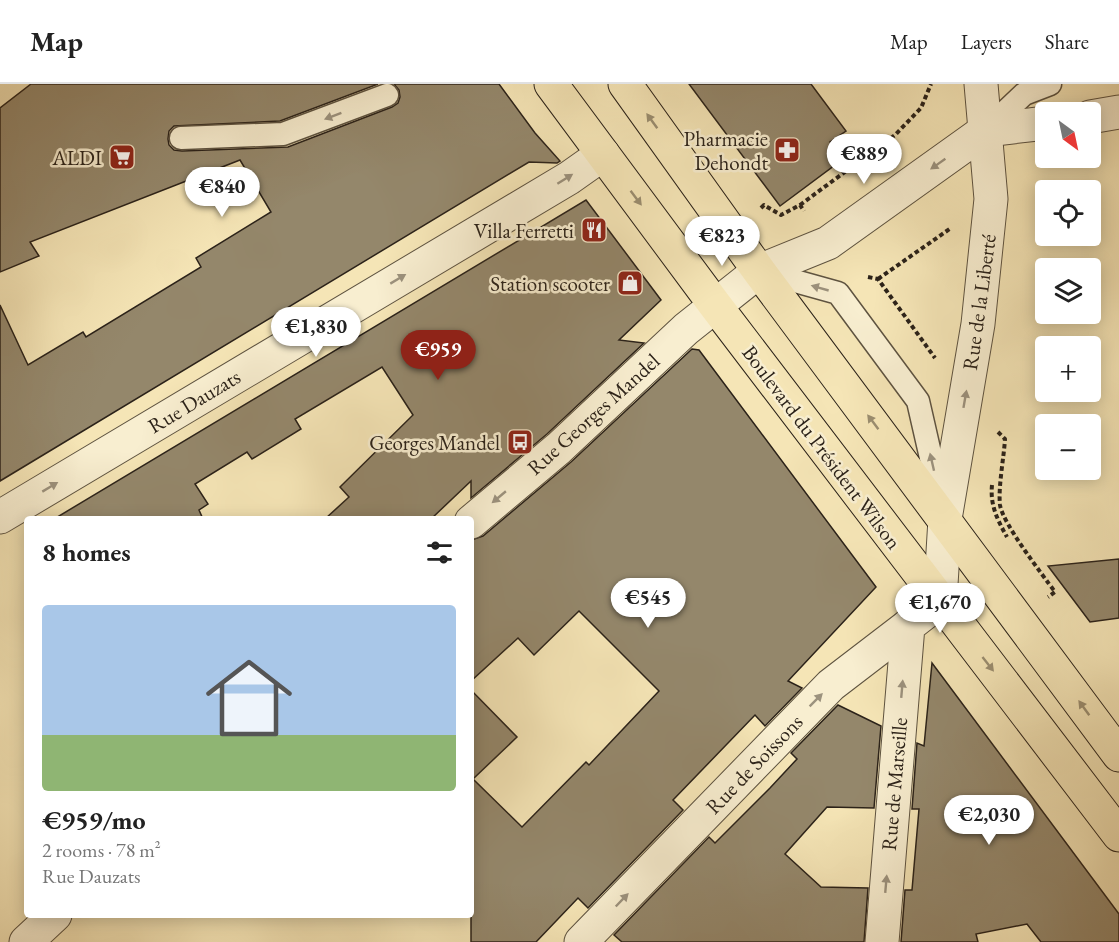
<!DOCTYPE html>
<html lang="en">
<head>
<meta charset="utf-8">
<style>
  :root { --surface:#fff; --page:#f6f6f6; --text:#222; --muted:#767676; --line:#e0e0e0; --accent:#8f2418 }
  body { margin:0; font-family:"EB Garamond",serif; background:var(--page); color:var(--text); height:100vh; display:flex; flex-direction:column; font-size:22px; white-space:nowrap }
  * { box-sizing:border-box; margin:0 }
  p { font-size:20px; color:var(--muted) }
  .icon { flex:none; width:33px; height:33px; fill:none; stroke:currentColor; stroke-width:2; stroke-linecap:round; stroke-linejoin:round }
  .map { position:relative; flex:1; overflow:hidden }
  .drawer { position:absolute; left:24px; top:432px; width:450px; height:402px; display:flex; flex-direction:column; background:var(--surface); border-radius:6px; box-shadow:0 3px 15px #0003 }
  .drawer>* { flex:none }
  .needle { width:39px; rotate:147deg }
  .fabs { position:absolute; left:1035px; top:18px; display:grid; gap:12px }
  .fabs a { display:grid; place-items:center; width:66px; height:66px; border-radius:6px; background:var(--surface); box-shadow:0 3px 15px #0003; font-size:30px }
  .price { position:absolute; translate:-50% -51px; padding:0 14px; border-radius:21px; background:#fff; color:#222; font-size:20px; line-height:39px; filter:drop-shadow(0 2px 3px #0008) }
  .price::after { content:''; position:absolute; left:50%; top:36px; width:18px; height:14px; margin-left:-9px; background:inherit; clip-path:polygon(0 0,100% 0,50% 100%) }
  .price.on { background:var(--accent); color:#fff }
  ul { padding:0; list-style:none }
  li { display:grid; align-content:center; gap:12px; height:318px; padding:0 18px }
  li span { display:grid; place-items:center; height:186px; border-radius:6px; color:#555 }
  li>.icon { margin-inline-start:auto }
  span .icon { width:108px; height:108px; fill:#fffc; stroke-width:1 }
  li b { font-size:26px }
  h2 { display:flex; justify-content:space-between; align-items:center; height:72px; padding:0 18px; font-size:26px }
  header { display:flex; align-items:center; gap:36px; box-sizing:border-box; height:84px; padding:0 30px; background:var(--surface); border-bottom:2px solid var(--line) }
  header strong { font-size:28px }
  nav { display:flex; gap:33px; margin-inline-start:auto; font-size:21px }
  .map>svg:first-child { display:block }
  .building { fill:#94876b; stroke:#2b2219; stroke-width:1.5 }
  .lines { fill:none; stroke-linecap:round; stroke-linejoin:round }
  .service-casing { stroke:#5e5340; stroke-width:25 }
  .minor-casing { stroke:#5e5340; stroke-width:35 }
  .tertiary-casing { stroke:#5e5340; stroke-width:35 }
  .primary-casing { stroke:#2b2219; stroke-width:35 }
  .path { stroke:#2b2219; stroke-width:4; stroke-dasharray:4.5 3; stroke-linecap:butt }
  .service { stroke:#f8eed0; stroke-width:22 }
  .minor { stroke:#f8eed0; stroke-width:33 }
  .tertiary { stroke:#f8eed0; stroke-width:33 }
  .primary { stroke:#f5e5b6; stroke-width:33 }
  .oneway { fill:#9c927e }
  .oneway2 { fill:#9a8d6f }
  .labels { text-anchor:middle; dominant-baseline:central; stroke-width:5; stroke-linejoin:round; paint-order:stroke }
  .poi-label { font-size:21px; fill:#2b2219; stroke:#f8eed0; text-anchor:end }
  .street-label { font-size:21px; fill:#2b2219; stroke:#f8eed0 }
</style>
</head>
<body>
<header>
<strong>Map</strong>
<nav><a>Map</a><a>Layers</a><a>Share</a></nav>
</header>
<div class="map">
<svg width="1119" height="858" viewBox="0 0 1119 858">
  <rect width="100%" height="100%" fill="#f5e5b6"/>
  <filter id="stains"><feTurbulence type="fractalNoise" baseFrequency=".00333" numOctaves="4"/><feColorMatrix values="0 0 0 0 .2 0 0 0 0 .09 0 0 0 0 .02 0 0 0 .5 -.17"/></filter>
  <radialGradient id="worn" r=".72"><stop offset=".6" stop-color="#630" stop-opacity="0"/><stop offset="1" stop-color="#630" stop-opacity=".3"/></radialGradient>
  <g class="building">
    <path d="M31 0H378L280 37 174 42 169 47 168 55 169 61 174 66 182 67 288 63 392 23 398 19 400 13 399 6 394 0H499L535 49 560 77 557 79 529 78 0 397V221L28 281 83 248 86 253 201 183 196 174 271 128 240 76 30 158 39 172 0 188V24Z"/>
    <path d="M689 0H811L846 47 830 58 843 75 780 122Z"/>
    <path d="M586 116 661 216 619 256 644 259 547 350 471 414V397L431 435H325L349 413 340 403 413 331 382 283 295 335 301 345 252 375 247 368 195 400 208 420 199 426 203 435H54Z"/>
    <path d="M692 265 699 266 876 503 788 597 802 604 765 642 755 631 673 716 683 726 588 824 578 814 536 858H471V606L517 653 473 695 522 743 586 678 589 681 659 607 579 527 534 571 518 554 471 597V456L483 452 571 378Z"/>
    <path d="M1119 475V534L1090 538 1048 482Z"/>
    <path d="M932 579 1119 830V858H1041L1027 840 976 850 978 858H901L905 806H912L919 725H912L917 659 924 662Z"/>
    <path d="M838 621 881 642 874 724 827 723 785 770 821 803 868 804 864 858H622L614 851 709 753 715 759 770 704 797 675 791 669Z"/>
  </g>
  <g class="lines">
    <g class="service-casing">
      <g id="service">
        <path d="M986 46 1024 10 1050 0"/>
        <path d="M181 54 283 50 387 11"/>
        <path d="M759 187 838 209 918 317 942 422"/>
      </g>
    </g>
    <g class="minor-casing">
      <g id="minor">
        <path d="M0 433 569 94 603 70"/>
        <path d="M945 435 978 240 991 115 981 0"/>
        <path d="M581 858 831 601 908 542"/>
      </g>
    </g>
    <g class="tertiary-casing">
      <g id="tertiary">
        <path d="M1090 33 1119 28"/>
        <path d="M471 438 559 364 686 245 759 187 828 159 986 46 1046 39"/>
        <path d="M26 858 55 831"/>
        <path d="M882 858 908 542 940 517 945 435"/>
      </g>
    </g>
    <g class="primary-casing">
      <g id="primary">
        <path d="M551 0 715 221 1119 751"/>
        <path d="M625 0 759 187 1119 671"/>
      </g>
    </g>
    <g class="path">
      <path d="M800 121 895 51 921 24 931 0"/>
      <path d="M761 124 764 121 781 131 800 121 804 127"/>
      <path d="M868 193 878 195 935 274"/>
      <path d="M878 195 951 144"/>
      <path d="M998 348 1005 355C1004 373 998 403 1000 421 1003 440 1042 490 1055 508L1048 513"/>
      <path d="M992 401C990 421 997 435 1007 453"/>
    </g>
    <use href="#service" class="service"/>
    <use href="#minor" class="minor"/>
    <use href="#tertiary" class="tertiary"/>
    <use href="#primary" class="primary"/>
  </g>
  <defs><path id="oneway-solid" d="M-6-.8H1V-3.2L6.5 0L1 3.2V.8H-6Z" transform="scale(1.5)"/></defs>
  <g class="oneway">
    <use href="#oneway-solid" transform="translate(333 32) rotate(159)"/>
    <use href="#oneway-solid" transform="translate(938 80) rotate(145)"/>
    <use href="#oneway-solid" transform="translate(565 95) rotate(-32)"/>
    <use href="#oneway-solid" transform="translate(398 195) rotate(-31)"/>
    <use href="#oneway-solid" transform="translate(820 204) rotate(-164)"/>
    <use href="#oneway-solid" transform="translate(965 315) rotate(-80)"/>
    <use href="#oneway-solid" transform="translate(932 378) rotate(-103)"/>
    <use href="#oneway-solid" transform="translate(50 403) rotate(-31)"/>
    <use href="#oneway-solid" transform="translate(499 413) rotate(140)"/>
    <use href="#oneway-solid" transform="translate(902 605) rotate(-85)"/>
    <use href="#oneway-solid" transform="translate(816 616) rotate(-45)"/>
    <use href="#oneway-solid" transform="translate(886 800) rotate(-85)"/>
    <use href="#oneway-solid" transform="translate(622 816) rotate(-46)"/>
  </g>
  <g class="oneway2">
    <use href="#oneway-solid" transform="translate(652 37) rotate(-126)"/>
    <use href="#oneway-solid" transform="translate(636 114) rotate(53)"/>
    <use href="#oneway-solid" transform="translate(873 338) rotate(-127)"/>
    <use href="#oneway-solid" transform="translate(988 580) rotate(52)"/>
    <use href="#oneway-solid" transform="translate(1084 624) rotate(-126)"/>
  </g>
  <defs>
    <g id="pharmacy-square" transform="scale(1.35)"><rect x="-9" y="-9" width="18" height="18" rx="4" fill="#8f2418" stroke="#f8eed0"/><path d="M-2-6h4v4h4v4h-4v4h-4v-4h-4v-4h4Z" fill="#fff"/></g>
    <g id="supermarket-square" transform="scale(1.35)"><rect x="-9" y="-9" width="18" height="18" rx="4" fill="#8f2418" stroke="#f8eed0"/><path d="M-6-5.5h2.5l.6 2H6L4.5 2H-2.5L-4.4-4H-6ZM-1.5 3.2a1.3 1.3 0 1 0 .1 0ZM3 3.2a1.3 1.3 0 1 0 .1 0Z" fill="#fff"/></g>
    <g id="restaurant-square" transform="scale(1.35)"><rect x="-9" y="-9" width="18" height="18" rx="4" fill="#8f2418" stroke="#f8eed0"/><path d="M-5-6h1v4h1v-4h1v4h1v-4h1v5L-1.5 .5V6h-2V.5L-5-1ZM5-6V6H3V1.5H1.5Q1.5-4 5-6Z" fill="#fff"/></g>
    <g id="shop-square" transform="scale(1.35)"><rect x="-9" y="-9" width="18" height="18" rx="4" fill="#8f2418" stroke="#f8eed0"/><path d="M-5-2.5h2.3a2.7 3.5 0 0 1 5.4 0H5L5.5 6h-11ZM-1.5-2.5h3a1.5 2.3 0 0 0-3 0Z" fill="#fff"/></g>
    <g id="bus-square" transform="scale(1.35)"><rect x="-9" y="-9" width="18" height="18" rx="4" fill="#8f2418" stroke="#f8eed0"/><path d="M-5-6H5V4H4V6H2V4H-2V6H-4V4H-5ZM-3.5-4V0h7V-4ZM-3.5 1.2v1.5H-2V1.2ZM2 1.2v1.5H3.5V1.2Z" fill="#fff"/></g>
  </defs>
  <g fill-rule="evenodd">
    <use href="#pharmacy-square" x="787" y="66"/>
    <use href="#supermarket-square" x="122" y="73"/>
    <use href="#restaurant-square" x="594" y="146"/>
    <use href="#shop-square" x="630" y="199"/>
    <use href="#bus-square" x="520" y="358"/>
  </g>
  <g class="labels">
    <g class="poi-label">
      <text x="768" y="54">Pharmacie<tspan x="768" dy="24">Dehondt</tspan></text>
      <text x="102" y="73">ALDI</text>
      <text x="574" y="146">Villa Ferretti</text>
      <text x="610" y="199">Station scooter</text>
      <text x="500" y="358">Georges Mandel</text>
    </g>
    <g class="street-label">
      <text transform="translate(979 218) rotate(-82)">Rue de la Liberté</text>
      <text transform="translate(194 317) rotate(-31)">Rue Dauzats</text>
      <text transform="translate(593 330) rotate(-42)">Rue Georges Mandel</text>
      <text transform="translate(822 363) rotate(53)">Boulevard du Président Wilson</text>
      <text transform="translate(754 680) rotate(-46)">Rue de Soissons</text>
      <text transform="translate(894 700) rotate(-85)">Rue de Marseille</text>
    </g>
  </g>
  <rect width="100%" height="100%" filter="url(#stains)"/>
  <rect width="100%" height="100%" fill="url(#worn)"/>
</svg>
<div class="fabs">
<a><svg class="needle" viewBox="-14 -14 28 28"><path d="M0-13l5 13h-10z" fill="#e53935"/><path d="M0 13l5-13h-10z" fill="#767676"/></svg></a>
<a><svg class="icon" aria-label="locate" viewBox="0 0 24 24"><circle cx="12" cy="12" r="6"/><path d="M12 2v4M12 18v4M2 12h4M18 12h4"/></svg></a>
<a><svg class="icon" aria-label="layers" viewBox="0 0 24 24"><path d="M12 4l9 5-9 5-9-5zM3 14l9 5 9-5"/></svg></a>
<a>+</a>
<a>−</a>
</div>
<b class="price" style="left:864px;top:101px">€889</b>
<b class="price" style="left:222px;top:134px">€840</b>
<b class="price" style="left:722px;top:183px">€823</b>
<b class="price" style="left:316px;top:274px">€1,830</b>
<b class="price on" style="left:438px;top:297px">€959</b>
<b class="price" style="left:648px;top:545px">€545</b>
<b class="price" style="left:940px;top:550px">€1,670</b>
<b class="price" style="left:989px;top:762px">€2,030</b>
<section class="drawer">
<h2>8 homes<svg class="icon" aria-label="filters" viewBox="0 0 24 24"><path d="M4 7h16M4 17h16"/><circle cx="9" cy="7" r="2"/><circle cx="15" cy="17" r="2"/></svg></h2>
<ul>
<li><span style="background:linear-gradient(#a9c7e8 70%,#8fb573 0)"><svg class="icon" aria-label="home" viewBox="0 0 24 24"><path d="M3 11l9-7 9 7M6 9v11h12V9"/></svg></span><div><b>€959/mo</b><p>2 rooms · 78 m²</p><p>Rue Dauzats</p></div></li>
</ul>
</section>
</div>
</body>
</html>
